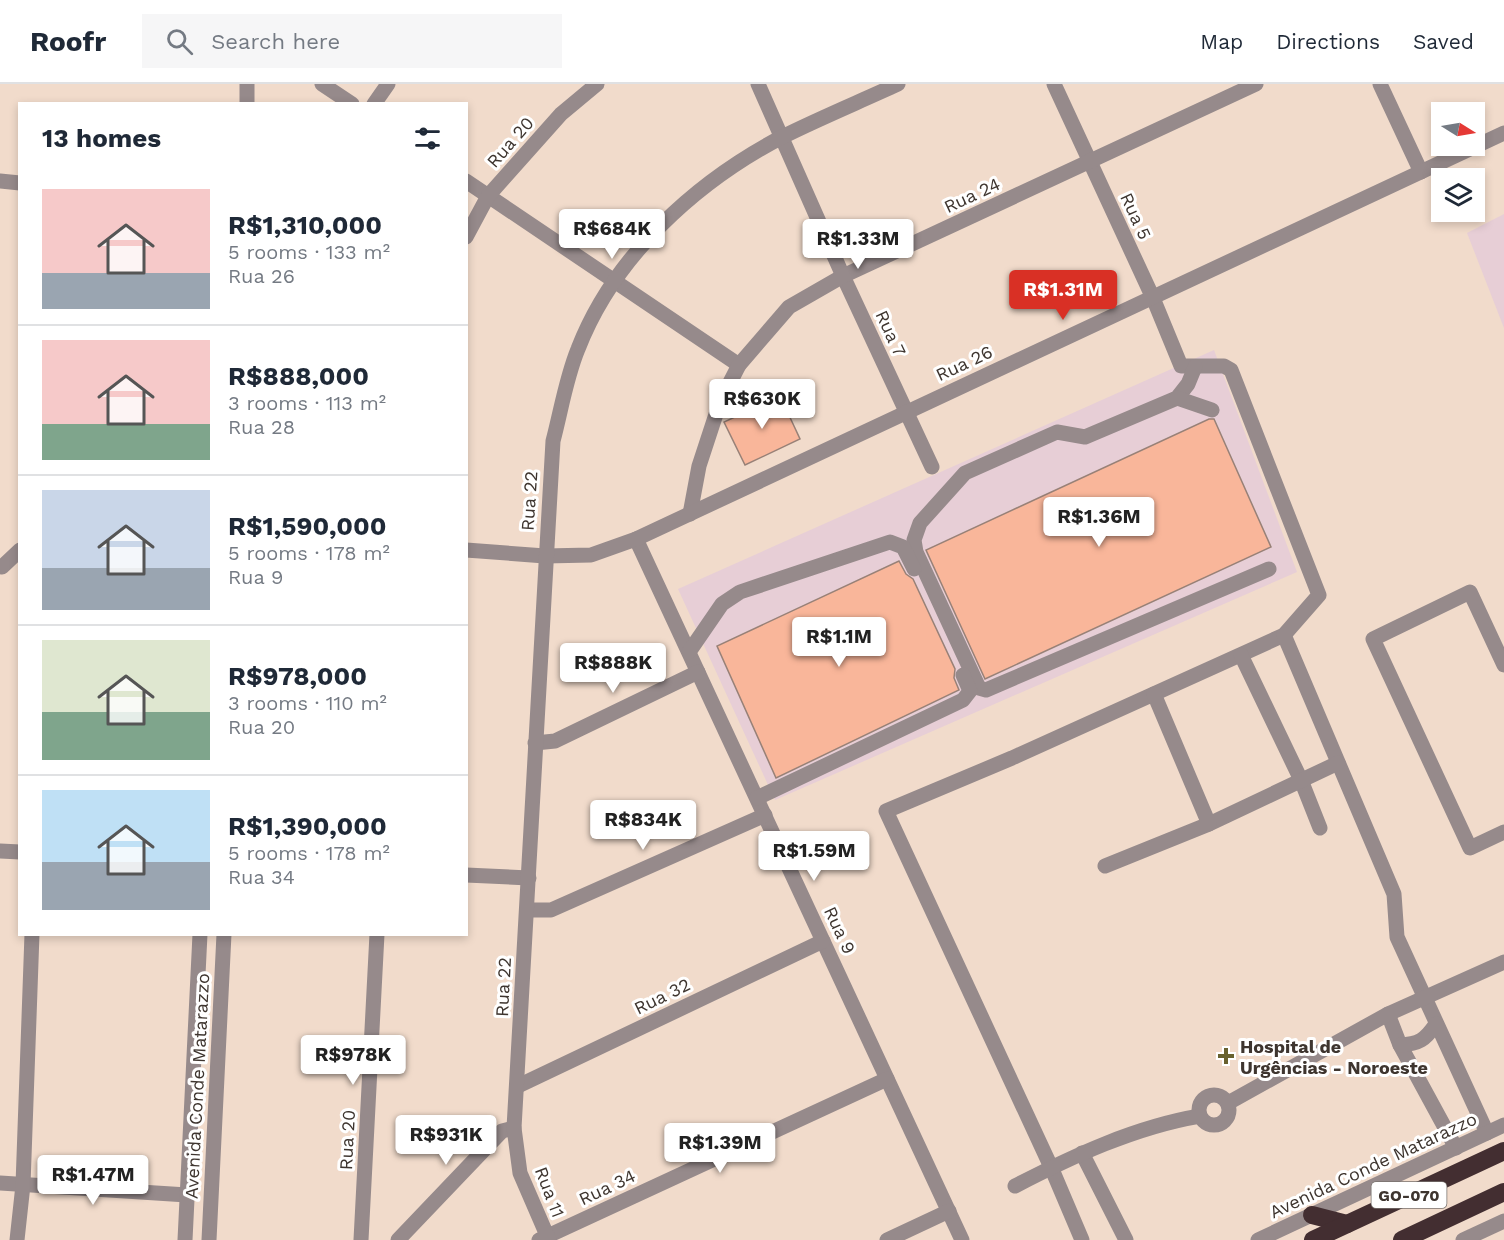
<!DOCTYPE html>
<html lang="en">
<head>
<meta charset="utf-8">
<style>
  :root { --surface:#fff; --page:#f6f6f7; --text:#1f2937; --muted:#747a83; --line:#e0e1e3; --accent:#d93025 }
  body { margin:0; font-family:"Work Sans",sans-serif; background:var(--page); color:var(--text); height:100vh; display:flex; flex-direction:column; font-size:22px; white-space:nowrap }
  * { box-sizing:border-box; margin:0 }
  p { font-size:20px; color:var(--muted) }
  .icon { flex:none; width:33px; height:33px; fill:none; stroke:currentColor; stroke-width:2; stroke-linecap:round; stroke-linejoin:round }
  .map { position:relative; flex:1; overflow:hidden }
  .drawer { position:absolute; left:18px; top:18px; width:450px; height:834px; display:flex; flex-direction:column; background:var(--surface); border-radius:0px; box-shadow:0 3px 9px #0003 }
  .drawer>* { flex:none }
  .needle { width:39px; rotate:101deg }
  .buttons { position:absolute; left:1431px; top:18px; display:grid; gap:12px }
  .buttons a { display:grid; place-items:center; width:54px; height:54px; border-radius:0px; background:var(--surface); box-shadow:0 3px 9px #0003; font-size:30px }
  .price { position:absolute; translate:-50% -51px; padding:0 14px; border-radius:6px; background:#fff; color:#222; font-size:20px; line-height:39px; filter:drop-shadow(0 2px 3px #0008) }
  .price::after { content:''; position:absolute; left:50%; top:36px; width:18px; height:14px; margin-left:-9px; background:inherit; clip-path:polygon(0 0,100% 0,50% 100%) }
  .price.current { background:var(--accent); color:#fff }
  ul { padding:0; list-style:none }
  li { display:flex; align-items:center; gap:18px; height:150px; padding:0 24px }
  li+li { border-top:2px solid var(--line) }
  li span { display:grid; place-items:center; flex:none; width:168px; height:120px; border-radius:0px; color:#555 }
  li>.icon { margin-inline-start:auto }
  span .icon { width:72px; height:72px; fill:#fffc; stroke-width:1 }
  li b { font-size:26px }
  h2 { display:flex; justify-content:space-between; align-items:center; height:72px; padding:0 24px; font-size:26px }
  header { display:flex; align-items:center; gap:36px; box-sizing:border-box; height:84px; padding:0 30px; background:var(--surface); border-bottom:2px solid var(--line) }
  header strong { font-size:28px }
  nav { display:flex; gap:33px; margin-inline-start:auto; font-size:21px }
  .search { width:420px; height:54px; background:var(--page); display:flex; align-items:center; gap:15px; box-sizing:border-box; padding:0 21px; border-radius:0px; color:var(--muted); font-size:22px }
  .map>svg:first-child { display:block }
  .industrial { fill:#e7ced6 }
  .building { fill:#f9b69a; stroke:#988177; stroke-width:1.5 }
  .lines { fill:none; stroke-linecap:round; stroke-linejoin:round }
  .minor { stroke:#968a8b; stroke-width:15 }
  .highway { stroke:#432e31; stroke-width:18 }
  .poi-dot { fill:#68612e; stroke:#fff; stroke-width:2 }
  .labels { text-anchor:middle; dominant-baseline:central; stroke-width:6; stroke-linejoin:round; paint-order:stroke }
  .shield { fill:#fff; stroke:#78726d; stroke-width:1.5 }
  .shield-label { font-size:16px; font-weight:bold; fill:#3e352f }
  .street-label { font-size:18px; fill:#3e352f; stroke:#fff }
  .poi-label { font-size:18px; font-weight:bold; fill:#3e352f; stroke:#fff; text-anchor:start }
</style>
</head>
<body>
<header>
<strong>Roofr</strong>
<div class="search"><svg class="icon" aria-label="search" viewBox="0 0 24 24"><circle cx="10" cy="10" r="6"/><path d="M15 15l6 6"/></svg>Search here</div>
<nav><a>Map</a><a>Directions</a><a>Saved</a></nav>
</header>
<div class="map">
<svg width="1504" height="1156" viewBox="0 0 1504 1156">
  <rect width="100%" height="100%" fill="#f1dbcb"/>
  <g class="industrial">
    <path d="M1504 130V244L1467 149Z"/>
    <path d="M1214 266 1297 488 775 716 678 505Z"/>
  </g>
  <g class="building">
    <path d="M780 312 800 355 745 381 724 338Z"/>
    <path d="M1209 335H1214L1271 463 985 595 926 466Z"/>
    <path d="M899 477 906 490 913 495 955 585 954 594 959 606 776 694 717 562Z"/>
  </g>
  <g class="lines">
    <g class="minor">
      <path d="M322 0 352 20"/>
      <path d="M758 0 843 192 932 383"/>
      <path d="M1054 0 1153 214 1181 282H1224L1231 286 1319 511 1284 551 1012 674 886 727 1051 1083 1082 1156"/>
      <path d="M1380 0 1421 88"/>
      <path d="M247 20V0"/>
      <path d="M374 20 388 0"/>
      <path d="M0 97 20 99"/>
      <path d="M466 97 739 281"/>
      <path d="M466 153 488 112 561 30 597 0"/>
      <path d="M1195 283 1188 300 1177 314 1085 353 1057 348 965 389 920 439 914 456 916 468 979 604 986 606 1269 485"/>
      <path d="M1177 314 1212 326"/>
      <path d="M690 430 699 382 720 318 739 281 789 223 843 192 1256 0"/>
      <path d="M636 455 962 1156"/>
      <path d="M466 466 545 472 591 471 636 455 1504 49"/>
      <path d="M2 483 20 466"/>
      <path d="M1284 551 1394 810 1397 853 1487 1049"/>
      <path d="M689 568 722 520 740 508 890 458 903 463 914 485"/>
      <path d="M1241 571 1301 696 1320 744"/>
      <path d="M1504 581 1470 508 1373 555 1470 764 1504 748"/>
      <path d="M535 659 555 657 698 588"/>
      <path d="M757 714 963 616 970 607 963 591"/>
      <path d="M1209 740 1338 679"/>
      <path d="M0 767 20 768"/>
      <path d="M1105 782 1209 740 1154 610"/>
      <path d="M466 791 529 794"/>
      <path d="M527 826H551L765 731"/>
      <path d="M1388 930 1400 961 1456 1064"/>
      <path d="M1400 961C1419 960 1425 956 1436 940"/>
      <path d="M518 1002 823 857"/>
      <circle cx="1214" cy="1026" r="15"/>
      <path d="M1228 1019 1388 930 1504 878"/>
      <path d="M1082 1069 1126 1156"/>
      <path d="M0 1099 187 1111"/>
      <path d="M1015 1102C1073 1072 1135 1043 1200 1032"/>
      <path d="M17 1156 23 1101 32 850"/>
      <path d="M185 1156 200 850"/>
      <path d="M209 1156 224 850"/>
      <path d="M361 1156 377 850"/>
      <path d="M398 1156 502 1047 514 1044"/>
      <path d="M539 1156 887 995"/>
      <path d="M549 1156 520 1089 514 1044 553 357C561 327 566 294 578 265 614 172 696 98 782 53 820 34 859 18 898 0"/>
      <path d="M887 1156 949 1127"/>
      <path d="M1258 1156 1504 1041"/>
      <path d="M1463 1156 1504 1137"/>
    </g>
    <g class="highway">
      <path d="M1312 1131 1347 1140"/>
      <path d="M1313 1156 1504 1067"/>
      <path d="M1402 1156 1504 1108"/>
    </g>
  </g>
  <path class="poi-dot" d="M1223 963h6v6h6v6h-6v6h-6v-6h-6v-6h6z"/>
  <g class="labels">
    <rect class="shield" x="1371.5" y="1098" width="75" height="26" rx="4.5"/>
    <g class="shield-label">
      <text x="1409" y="1111">GO-070</text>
    </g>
    <g class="street-label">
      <text transform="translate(510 58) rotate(-49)">Rua 20</text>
      <text transform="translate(972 111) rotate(-25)">Rua 24</text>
      <text transform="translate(1136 132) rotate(65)">Rua 5</text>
      <text transform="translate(891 249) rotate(65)">Rua 7</text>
      <text transform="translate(964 279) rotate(-25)">Rua 26</text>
      <text transform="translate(529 417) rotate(-86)">Rua 22</text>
      <text transform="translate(840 846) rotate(65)">Rua 9</text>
      <text transform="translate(503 903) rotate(-87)">Rua 22</text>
      <text transform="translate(662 912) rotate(-26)">Rua 32</text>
      <text transform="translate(197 1002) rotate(-87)">Avenida Conde Matarazzo</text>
      <text transform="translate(347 1056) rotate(-87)">Rua 20</text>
      <text transform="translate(1373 1081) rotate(-25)">Avenida Conde Matarazzo</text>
      <text transform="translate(607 1103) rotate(-25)">Rua 34</text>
      <text transform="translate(550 1108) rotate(69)">Rua 11</text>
    </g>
    <g class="poi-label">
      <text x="1240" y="962">Hospital de<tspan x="1240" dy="21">Urgências - Noroeste</tspan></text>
    </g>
  </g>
</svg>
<div class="buttons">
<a><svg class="needle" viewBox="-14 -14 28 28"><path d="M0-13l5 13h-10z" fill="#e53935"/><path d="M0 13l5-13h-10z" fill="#747a83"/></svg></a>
<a><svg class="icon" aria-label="layers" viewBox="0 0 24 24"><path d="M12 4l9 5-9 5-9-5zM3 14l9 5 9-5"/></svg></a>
</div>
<b class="price" style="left:612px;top:176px">R$684K</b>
<b class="price" style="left:858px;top:186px">R$1.33M</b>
<b class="price current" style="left:1063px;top:237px">R$1.31M</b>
<b class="price" style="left:762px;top:346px">R$630K</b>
<b class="price" style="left:1099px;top:464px">R$1.36M</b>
<b class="price" style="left:839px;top:584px">R$1.1M</b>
<b class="price" style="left:613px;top:610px">R$888K</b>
<b class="price" style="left:643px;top:767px">R$834K</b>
<b class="price" style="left:814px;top:798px">R$1.59M</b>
<b class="price" style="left:353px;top:1002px">R$978K</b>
<b class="price" style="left:446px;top:1082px">R$931K</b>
<b class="price" style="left:720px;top:1090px">R$1.39M</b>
<b class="price" style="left:93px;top:1122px">R$1.47M</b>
<section class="drawer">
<h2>13 homes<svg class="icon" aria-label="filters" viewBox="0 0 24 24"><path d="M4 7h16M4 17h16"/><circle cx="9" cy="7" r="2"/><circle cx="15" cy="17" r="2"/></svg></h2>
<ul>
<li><span style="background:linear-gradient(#f6c9c9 70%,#9aa5b1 0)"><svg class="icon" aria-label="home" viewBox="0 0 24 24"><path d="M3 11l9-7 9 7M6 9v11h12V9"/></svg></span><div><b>R$1,310,000</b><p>5 rooms · 133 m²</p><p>Rua 26</p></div></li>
<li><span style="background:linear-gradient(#f6c9c9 70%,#7fa58c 0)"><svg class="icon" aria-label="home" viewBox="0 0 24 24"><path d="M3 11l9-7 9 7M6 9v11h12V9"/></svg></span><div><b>R$888,000</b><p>3 rooms · 113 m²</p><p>Rua 28</p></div></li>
<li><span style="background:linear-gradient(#c9d6e8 65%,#9aa5b1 0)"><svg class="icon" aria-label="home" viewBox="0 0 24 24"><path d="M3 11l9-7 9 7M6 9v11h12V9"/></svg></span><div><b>R$1,590,000</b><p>5 rooms · 178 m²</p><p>Rua 9</p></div></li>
<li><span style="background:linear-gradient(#dfe7d0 60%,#7fa58c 0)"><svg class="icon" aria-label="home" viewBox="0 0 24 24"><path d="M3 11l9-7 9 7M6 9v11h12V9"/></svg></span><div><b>R$978,000</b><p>3 rooms · 110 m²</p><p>Rua 20</p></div></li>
<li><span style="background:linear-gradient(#bfe0f5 60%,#9aa5b1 0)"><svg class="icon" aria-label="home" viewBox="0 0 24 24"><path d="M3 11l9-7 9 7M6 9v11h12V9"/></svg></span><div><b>R$1,390,000</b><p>5 rooms · 178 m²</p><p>Rua 34</p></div></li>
</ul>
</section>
</div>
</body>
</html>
